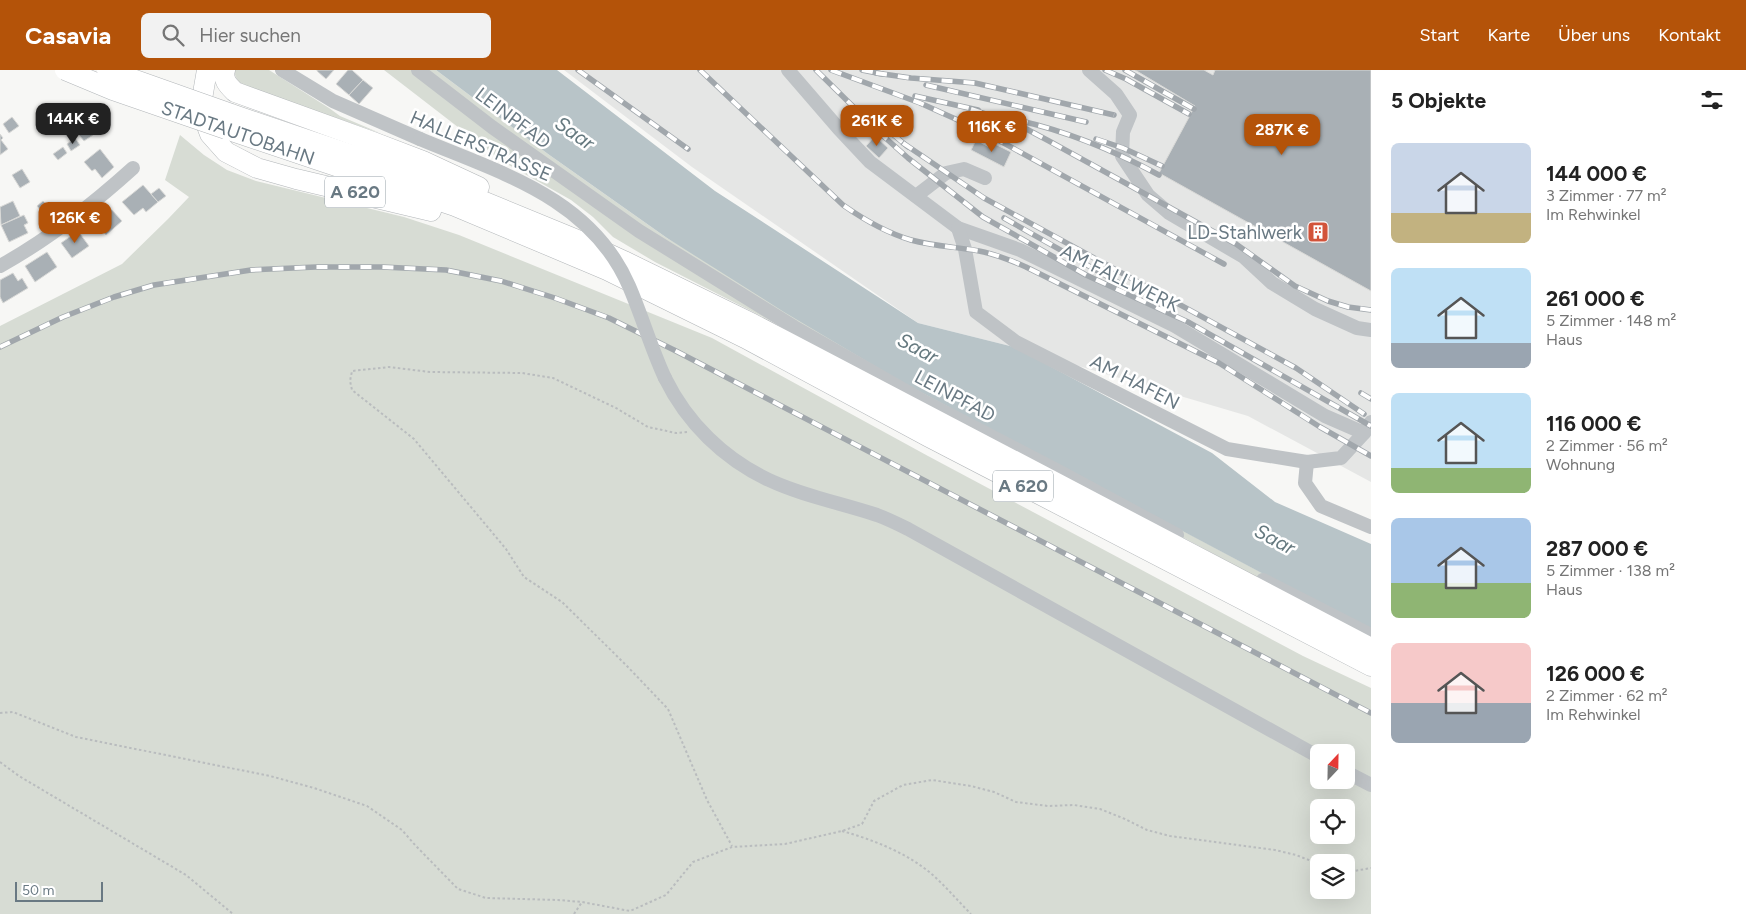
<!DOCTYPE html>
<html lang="de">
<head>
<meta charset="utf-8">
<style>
  :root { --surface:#fff; --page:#f2f2f2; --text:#222; --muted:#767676; --accent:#b45309 }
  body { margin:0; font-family:Figtree,sans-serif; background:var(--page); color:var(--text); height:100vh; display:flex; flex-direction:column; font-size:19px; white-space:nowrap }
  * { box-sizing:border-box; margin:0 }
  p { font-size:16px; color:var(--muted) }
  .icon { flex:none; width:28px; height:28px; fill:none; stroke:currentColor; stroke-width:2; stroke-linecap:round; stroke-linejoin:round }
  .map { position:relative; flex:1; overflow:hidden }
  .side { display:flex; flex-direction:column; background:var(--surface); width:375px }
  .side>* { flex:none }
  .needle { width:32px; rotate:22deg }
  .tools { position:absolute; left:1310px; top:674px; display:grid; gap:10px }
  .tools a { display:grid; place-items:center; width:45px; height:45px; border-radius:8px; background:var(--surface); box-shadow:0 5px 20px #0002; font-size:25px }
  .scale { position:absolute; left:15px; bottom:12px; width:88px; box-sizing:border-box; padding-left:5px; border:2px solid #697983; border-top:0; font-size:14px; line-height:18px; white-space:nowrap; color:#697983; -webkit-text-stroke:4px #fff; paint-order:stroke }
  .price { position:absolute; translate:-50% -42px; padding:0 11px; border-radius:10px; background:var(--accent); color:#fff; font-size:16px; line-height:32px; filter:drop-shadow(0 1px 2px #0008) }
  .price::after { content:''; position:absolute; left:50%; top:30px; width:15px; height:11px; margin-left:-8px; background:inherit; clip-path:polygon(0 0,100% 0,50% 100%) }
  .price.current { background:#222; color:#fff }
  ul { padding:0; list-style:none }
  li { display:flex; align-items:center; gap:15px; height:125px; padding:0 20px }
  li span { display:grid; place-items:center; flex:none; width:140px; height:100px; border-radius:8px; color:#555 }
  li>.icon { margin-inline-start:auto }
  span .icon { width:60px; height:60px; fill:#fffc; stroke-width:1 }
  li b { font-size:21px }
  h2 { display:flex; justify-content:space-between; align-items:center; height:60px; padding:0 20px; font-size:21px }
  header { display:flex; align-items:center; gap:30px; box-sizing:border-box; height:70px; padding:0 25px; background:var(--accent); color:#fff }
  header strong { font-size:24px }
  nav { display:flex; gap:28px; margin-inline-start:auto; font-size:18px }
  .search { width:350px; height:45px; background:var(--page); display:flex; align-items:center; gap:12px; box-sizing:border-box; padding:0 18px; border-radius:8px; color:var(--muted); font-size:19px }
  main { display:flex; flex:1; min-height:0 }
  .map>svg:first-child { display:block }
  .built { fill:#e5e6e5 }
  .green { fill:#d7dcd4; fill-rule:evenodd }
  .water { fill:#b8c4c8 }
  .building { fill:#a9b0b5; stroke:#d9d9d7 }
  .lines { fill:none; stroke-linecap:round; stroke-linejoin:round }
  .highway-casing { stroke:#b2b6b9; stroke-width:21 }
  .path { stroke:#b9bcbe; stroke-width:2; stroke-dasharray:2.5 2.5; stroke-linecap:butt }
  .minor { stroke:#bfc3c6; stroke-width:14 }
  .highway { stroke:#fff; stroke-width:20 }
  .rail-casing { stroke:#a1a7ac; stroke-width:5.5 }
  .rail { stroke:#fff; stroke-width:4; stroke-dasharray:11; stroke-linecap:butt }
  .highway-bridge-casing { stroke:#b2b6b9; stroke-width:21; stroke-linecap:butt }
  .minor-bridge { stroke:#bfc3c6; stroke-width:14 }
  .highway-bridge { stroke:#fff; stroke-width:20 }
  .labels { text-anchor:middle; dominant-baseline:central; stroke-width:5; stroke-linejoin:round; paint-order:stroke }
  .shield { fill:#fff; stroke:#96a1a8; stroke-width:1 }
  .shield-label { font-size:18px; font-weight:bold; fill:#697983 }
  .street-label { font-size:19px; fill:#697983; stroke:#fff }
  .poi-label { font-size:19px; fill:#697983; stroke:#fff; text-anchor:end }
  .water-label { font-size:20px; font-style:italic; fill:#65797f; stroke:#fff }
</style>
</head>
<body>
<header>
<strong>Casavia</strong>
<div class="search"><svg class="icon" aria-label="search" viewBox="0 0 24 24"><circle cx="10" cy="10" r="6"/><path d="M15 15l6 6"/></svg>Hier suchen</div>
<nav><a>Start</a><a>Karte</a><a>Über uns</a><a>Kontakt</a></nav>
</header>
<main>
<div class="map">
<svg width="1371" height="844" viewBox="0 0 1371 844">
  <rect width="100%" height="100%" fill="#f7f7f5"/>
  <path class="built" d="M564 0H1371V412L1248 346 1014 277 918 253 692 97Z"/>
  <g class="green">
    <path d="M234 0H269L329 38 340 46 380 63 248 18C240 13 235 10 234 0Z"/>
    <path d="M384 0H436L548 84 667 168 1069 400 1322 535 1320 541 946 340 655 192 613 167 593 147 571 130 502 91Z"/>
    <path d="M180 65 204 85 227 100 256 111 404 147 459 165 712 268 928 386 1303 586 1371 618V844H0V256L122 194 168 149 189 127 165 110ZM1319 682H1346V710H1319ZM1319 738H1346V765H1319ZM1319 792H1346V820H1319Z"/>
  </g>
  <path class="water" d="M436 0H557L715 121 918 253 1014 277 1212 383 1275 432 1371 474V559L1322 535 900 311 784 242 667 168 548 84Z"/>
  <g class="building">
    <path d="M317 0H334L326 9 317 1Z"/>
    <path d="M348 0H352L363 10 349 25 336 14Z"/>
    <path d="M1135 0H1204L1213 5 1215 0H1371V221L1159 103 1195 36Z"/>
    <path d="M363 10 373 18 359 34 349 25Z"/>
    <path d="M49 35 54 42 45 48 40 42Z"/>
    <path d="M12 47 19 56 9 63 3 54Z"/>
    <path d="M88 59 93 65 84 71 79 65Z"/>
    <path d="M0 64 3 68 1 70 8 79 0 85Z"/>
    <path d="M875 66 888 78 879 88 866 76Z"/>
    <path d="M75 68 80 75 71 81 67 74Z"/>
    <path d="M976 70 991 78 993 73 1011 82 1004 97 971 80Z"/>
    <path d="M63 77 67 83 58 90 53 84Z"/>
    <path d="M100 79 114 97 102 108 95 99 92 101 84 92Z"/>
    <path d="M22 99 30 112 20 118 12 105Z"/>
    <path d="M143 115 158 132 146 142 143 138 134 145 122 132Z"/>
    <path d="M159 118 166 126 158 132 151 124Z"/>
    <path d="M13 131 20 146 1 155 0 137Z"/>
    <path d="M43 131 48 136 42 142 37 136Z"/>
    <path d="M111 139 122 151 106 165 95 152Z"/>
    <path d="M24 145 28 153 24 155 28 163 9 172 1 155Z"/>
    <path d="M78 161 89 176 72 188 61 173Z"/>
    <path d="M47 182 57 197 35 212 25 196Z"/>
    <path d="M13 203 18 211 22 208 28 218 3 233 0 227V210Z"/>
  </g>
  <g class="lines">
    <g class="highway-casing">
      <g id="highway">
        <path d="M207 0 202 29 204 48 210 64 226 82 257 98 296 109 431 141"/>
        <path d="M225 0C222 10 229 16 235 22L373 72 423 91 479 117"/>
        <path d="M231 44 458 121 587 174 624 191 753 254 1371 578"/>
        <path d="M226 59 455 136 607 200 745 268 929 367 1371 596"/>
      </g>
    </g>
    <g class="path">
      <path d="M687 362 676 363 648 357 616 338 553 308 522 303 430 302 389 297 352 301 350 311 352 320 414 369 506 479 524 507 562 532 626 595 668 639 707 730 732 776"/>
      <path d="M0 643 13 642 76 667 270 706 314 718 367 736 402 760 415 775 458 819 486 828 558 830 582 832 630 841 666 825 693 792 732 777 785 774 842 761 862 754 874 731 903 715 932 710 971 716 994 722 1016 732 1048 736 1074 735 1100 739 1125 749 1147 760 1170 766 1275 780 1296 785 1319 794"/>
      <path d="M0 692 19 706 186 805 233 844"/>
      <path d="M842 761C874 770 910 784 935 807 948 819 959 832 971 844"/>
      <path d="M1346 799 1354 801 1371 798"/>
      <path d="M574 844 582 832"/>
    </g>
    <g class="minor">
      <path d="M282 0 333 31 420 69"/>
      <path d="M418 0 492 57 639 161 794 257 925 332 1058 401 1177 465"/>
      <path d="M788 0 839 59 870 92 958 158 1020 180 1175 256 1325 346 1364 363 1371 352"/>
      <path d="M1089 0 1116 24 1130 45 1123 62 1122 86 1148 125 1169 143 1244 187 1272 213 1315 239 1357 258 1371 260"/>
      <path d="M916 126 946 103 964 99 985 108"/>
      <path d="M958 158 965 179 976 242 1016 272 1227 379 1307 392 1341 388 1364 363"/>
      <path d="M0 196C49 169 92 135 133 98"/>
      <path d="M665 308C687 353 724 389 769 410 803 426 841 433 877 445 888 449 898 454 908 459L1319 687"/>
      <path d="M1307 392 1305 413 1321 436 1371 457"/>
      <path d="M1263 510 1371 565"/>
      <path d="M1346 702 1371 715"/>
    </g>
    <use href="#highway" class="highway"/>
    <g class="rail-casing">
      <g id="rail">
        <path d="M578 0 688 79"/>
        <path d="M700 0 843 135C863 149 887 163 911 170 933 176 956 177 979 181 995 184 1010 190 1026 197L1219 293 1320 357 1371 386"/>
        <path d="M816 0 881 64 908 88 983 147 1086 205 1188 252 1371 356"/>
        <path d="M831 0 920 33 980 60 1224 194"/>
        <path d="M862 0 882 4"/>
        <path d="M1105 0 1126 9 1189 44"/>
        <path d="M1125 0 1194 39"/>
        <path d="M876 3 911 8 975 13 1114 45"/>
        <path d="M926 15 1086 52"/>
        <path d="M915 26 978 40"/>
        <path d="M971 39 1019 55 1049 71 1236 174 1295 216 1328 231 1348 237 1371 240"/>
        <path d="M1017 50C1066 61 1115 81 1159 105"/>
        <path d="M877 51 908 77"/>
        <path d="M1096 69 1123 78 1162 96"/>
        <path d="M903 73 984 128 1296 298 1364 344"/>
        <path d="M1004 148 1126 217"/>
        <path d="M0 277 63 247 114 227 154 215 251 200 316 197H382L446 200 501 211 555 228 609 248 674 280 1371 643"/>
        <path d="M1361 323 1371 329"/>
      </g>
    </g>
    <use href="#rail" class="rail"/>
    <g class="highway-bridge-casing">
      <g id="highway-bridge">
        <path d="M65 0 113 20 226 59"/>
        <path d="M107 0 231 44"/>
      </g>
    </g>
    <path class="minor-bridge" d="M420 69C501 103 591 128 629 216 642 246 651 278 665 308"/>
    <use href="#highway-bridge" class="highway-bridge"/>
  </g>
  <defs>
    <g id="building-square" transform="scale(1.125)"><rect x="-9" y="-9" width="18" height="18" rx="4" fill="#d2533a" stroke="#fff"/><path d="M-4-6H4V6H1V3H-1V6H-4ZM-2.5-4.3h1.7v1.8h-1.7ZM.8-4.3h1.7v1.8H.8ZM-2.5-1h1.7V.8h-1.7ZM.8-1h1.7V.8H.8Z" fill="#fff"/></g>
  </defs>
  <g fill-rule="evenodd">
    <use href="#building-square" x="1318" y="162"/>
  </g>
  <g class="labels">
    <g class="shield">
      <rect x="325" y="106.5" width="60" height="31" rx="4"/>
      <rect x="993" y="400.5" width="60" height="31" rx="4"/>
    </g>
    <g class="shield-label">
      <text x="355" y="122">A 620</text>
      <text x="1023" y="416">A 620</text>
    </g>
    <g class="street-label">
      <text transform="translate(513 48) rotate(37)">LEINPFAD</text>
      <text transform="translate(238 63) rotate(19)">STADTAUTOBAHN</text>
      <text transform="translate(481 76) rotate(23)">HALLERSTRASSE</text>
      <text transform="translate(1120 208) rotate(26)">AM FALLWERK</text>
      <text transform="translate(1135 312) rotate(27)">AM HAFEN</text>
      <text transform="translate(955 326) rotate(28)">LEINPFAD</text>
    </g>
    <g class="poi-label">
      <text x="1302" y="162">LD-Stahlwerk</text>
    </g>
    <g class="water-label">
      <text transform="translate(575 63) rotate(35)">Saar</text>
      <text transform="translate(918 278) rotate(28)">Saar</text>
      <text transform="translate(1275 469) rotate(28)">Saar</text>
    </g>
  </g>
</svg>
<div class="tools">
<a><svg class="needle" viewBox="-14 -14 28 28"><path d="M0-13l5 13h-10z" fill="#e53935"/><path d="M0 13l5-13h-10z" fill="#767676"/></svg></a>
<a><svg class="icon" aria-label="locate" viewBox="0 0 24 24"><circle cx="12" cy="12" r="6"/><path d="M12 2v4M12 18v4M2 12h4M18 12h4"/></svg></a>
<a><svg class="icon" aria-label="layers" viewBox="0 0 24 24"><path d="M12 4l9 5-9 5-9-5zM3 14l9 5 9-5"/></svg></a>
</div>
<div class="scale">50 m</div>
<b class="price current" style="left:73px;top:75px">144K €</b>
<b class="price" style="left:877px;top:77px">261K €</b>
<b class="price" style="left:992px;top:83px">116K €</b>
<b class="price" style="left:1282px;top:86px">287K €</b>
<b class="price" style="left:75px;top:174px">126K €</b>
</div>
<section class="side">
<h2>5 Objekte<svg class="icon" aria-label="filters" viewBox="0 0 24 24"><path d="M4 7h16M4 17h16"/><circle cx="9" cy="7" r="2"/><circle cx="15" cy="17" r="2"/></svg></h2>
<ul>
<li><span style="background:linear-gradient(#c9d6e8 70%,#c2b280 0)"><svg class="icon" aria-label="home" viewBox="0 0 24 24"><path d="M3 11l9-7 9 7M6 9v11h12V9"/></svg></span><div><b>144 000 €</b><p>3 Zimmer · 77 m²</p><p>Im Rehwinkel</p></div></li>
<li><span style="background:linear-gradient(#bfe0f5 75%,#9aa5b1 0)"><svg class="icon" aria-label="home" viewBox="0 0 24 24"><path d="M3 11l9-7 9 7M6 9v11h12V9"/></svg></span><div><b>261 000 €</b><p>5 Zimmer · 148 m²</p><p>Haus</p></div></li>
<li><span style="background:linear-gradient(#bfe0f5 75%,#8fb573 0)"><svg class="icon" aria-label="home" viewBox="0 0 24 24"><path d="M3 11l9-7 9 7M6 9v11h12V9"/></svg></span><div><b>116 000 €</b><p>2 Zimmer · 56 m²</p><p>Wohnung</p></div></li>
<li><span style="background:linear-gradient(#a9c7e8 65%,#8fb573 0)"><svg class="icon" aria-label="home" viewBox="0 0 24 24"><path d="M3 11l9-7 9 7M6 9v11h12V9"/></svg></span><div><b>287 000 €</b><p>5 Zimmer · 138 m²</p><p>Haus</p></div></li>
<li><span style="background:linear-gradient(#f6c9c9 60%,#9aa5b1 0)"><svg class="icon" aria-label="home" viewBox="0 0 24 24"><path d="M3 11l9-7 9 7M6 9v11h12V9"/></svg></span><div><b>126 000 €</b><p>2 Zimmer · 62 m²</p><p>Im Rehwinkel</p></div></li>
</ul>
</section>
</main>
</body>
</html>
